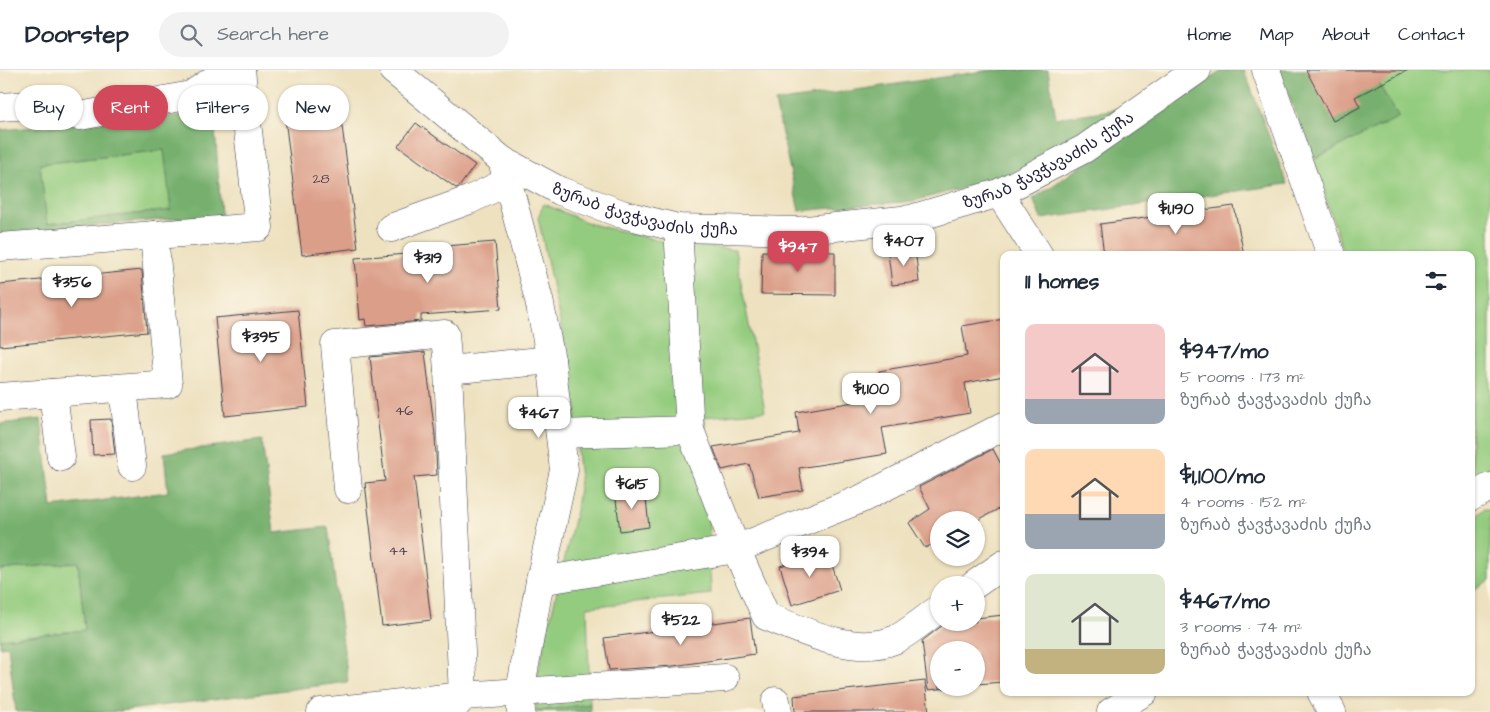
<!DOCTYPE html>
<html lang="en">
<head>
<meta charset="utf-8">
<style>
  :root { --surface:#fff; --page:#f2f2f3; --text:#1f2937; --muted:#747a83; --line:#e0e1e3; --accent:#d1495b }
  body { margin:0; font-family:"Architects Daughter","Noto Sans Georgian",sans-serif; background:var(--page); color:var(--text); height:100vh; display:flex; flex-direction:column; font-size:19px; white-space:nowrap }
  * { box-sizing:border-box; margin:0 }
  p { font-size:16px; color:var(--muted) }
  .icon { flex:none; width:28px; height:28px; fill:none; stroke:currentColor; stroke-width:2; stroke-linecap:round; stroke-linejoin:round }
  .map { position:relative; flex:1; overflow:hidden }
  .side { position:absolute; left:1000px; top:181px; width:475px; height:445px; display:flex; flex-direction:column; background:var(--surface); border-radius:10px; box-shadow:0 1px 4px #0004 }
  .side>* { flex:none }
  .banner { position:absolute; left:15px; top:15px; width:475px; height:45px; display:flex; gap:10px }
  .buttons { position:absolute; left:930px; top:441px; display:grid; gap:10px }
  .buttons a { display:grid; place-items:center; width:55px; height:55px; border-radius:50%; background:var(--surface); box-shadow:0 1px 4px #0004; font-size:25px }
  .price { position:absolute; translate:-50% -42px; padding:0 11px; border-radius:10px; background:#fff; color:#222; font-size:16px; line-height:32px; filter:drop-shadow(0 1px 2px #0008) }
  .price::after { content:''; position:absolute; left:50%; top:30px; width:15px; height:11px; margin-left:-8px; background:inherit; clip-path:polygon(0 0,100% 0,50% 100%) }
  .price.selected { background:var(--accent); color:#fff }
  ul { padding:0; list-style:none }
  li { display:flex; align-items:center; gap:15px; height:125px; padding:0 25px }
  li span { display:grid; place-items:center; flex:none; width:140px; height:100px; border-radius:10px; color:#555 }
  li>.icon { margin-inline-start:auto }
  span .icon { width:60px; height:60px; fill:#fffc; stroke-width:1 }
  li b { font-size:21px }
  h2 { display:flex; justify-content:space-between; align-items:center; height:60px; padding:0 25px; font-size:21px }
  .chip { padding:0 18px; border-radius:22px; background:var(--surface); box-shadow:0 1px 4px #0004; font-size:18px; line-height:45px }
  .chip.selected { background:var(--accent); color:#fff }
  header { display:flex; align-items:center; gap:30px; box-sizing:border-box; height:70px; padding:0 25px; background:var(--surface); border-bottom:1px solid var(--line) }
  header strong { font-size:24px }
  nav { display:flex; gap:28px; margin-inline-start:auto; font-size:18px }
  .search { width:350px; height:45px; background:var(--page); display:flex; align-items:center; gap:12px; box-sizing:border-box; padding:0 18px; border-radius:28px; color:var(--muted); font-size:19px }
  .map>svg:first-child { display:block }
  .green { fill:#94cc7f; stroke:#5b775d }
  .forest { fill:#77b06e; stroke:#4c6954; fill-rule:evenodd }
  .building { fill:#db9f89 }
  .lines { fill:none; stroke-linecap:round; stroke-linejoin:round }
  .minor-casing { stroke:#403f4f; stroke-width:29 }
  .minor { stroke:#fff; stroke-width:28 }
  .labels { text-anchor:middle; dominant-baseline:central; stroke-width:4; stroke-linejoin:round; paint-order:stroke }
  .number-label { font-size:14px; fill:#50414e }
  .street-label { font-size:16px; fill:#22223b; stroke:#fcf5e5 }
</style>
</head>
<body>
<header>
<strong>Doorstep</strong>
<div class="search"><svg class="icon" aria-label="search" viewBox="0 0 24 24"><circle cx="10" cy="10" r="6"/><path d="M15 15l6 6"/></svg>Search here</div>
<nav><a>Home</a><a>Map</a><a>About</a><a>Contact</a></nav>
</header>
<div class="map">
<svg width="1490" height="642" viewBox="0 0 1490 642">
  <rect width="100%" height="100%" fill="#fcf5e5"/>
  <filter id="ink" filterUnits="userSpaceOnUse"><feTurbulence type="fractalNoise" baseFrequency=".02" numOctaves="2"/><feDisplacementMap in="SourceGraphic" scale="10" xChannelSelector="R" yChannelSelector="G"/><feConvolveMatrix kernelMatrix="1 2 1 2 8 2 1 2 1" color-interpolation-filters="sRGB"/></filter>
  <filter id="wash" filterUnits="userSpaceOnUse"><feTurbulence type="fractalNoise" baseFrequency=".0096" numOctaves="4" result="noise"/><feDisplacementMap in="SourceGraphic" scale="20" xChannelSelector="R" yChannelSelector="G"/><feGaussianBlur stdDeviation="1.12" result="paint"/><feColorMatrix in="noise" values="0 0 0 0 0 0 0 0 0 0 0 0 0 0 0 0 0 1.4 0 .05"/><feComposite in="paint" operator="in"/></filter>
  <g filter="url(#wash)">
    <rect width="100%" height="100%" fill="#ede1bf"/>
    <g class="green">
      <path d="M1392 0H1490V402L1471 413V185H1344L1314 89 1399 47 1377 12Z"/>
      <path d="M165 80 171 140 46 154 40 94Z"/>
      <path d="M544 134 591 154 661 171 735 180 765 341 705 347 711 524 587 537 590 634 536 641 538 601 576 441 580 409 567 285 538 147Z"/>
      <path d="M1485 439 1490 441V510L1471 521V447Z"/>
      <path d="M78 492 85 560 0 569V500Z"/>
    </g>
    <g class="forest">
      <path d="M991 0H1048L1056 48 1124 38 1008 106 914 131 799 141 775 32Z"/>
      <path d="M1223 0H1244L1287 114 1041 149 1033 129Z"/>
      <path d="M1278 0H1392L1377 12 1399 47 1314 89Z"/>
      <path d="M214 43 221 145 0 163V60ZM164 80 171 140 47 154 40 94Z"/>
      <path d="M41 349 52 437 168 422 164 383 262 370 274 463 328 457 348 612 112 642H16L8 576 0 577V569L85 560 78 492 0 500V354Z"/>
      <path d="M590 634V642L536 641Z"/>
    </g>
    <g id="blocks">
      <g class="building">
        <path d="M1306 0H1408L1355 27 1360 37 1333 51Z"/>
        <path d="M339 33 358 178 302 185 284 40Z"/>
        <path d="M416 53 475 95 459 117 456 118 398 76Z"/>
        <path d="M1234 136 1244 185H1104L1100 154Z"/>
        <path d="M495 172 501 239 421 245V251L366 256 365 249 360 250 355 188 446 181 445 176Z"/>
        <path d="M915 179 919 212 892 215 888 183Z"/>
        <path d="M762 181 835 182V225L761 224Z"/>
        <path d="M142 200 147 262 0 276V214Z"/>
        <path d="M298 240 308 337 225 346 215 248Z"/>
        <path d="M1004 249V306L965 313 970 343 882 358 887 384 799 398 803 420 759 427 749 394 722 400 713 377 799 363 796 342 883 327 879 301 967 286 962 256Z"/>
        <path d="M425 282 435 365 437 405 414 407 431 550 382 556 365 413 385 411 370 287Z"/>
        <path d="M111 349 115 384 93 385 91 350Z"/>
        <path d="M993 379 1004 400V436L976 451 939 450V471L925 478 909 453 930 439 919 417Z"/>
        <path d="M645 419 649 457 620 461 615 422Z"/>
        <path d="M828 482 840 520 792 535 780 496Z"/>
        <path d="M1004 545V612L976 614V580H939V618H949L928 620 922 571 947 552H976V548Z"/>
        <path d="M750 548 755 584 673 596 609 600 604 568Z"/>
        <path d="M925 611 929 642H795L794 626Z"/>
      </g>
    </g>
  </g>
  <g filter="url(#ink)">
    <use href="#blocks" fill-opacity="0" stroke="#403f4f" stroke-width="1"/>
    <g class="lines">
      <g class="minor-casing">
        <g id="minor">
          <path id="s1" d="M393 0 502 90 560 121 622 144 678 158 797 161 911 149 999 123 1084 79 1197 0"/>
          <path d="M1266 0 1331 185"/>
          <path d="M0 37 31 35 80 46 191 25 228 0"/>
          <path d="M502 90 539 230 551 290 564 400 540 511 520 622 521 642"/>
          <path d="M999 123 1039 185"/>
          <path d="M391 158 469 130 509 111"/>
          <path d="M0 177 259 157 241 0"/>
          <path d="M123 318 132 396"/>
          <path d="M53 323 61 387"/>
          <path d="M0 327 168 314 154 165"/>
          <path d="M690 360 736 479 766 546C803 561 855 586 894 570 906 565 927 547 939 539"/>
          <path d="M560 364 690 360 678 158"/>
          <path d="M348 419 335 275 445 264 448 300"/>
          <path d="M1471 427 1490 417"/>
          <path d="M540 511 736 479 861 429 1004 356"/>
          <path d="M974 515 1004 494"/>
          <path d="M1321 622 1332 642"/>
          <path d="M776 631 778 642"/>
          <path d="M321 642 463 626 725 608"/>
          <path d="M451 642 463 626 448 300 551 290"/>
          <path d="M1111 642 1144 622"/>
        </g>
      </g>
      <use href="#minor" class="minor"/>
    </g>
  </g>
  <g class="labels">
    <g class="number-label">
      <text x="321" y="109">28</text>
      <text x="404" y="341">46</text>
      <text x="398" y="481">44</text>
    </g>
    <g class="street-label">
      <text stroke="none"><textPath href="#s1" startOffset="715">ზურაბ ჭავჭავაძის ქუჩა</textPath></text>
      <text stroke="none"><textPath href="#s1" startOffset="295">ზურაბ ჭავჭავაძის ქუჩა</textPath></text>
    </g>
  </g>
</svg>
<div class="buttons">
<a><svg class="icon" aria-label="layers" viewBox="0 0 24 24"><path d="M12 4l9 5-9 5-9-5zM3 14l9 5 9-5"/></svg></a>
<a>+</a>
<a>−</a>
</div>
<b class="price" style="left:1176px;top:165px">$1,190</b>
<b class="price" style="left:904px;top:197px">$407</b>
<b class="price selected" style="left:798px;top:203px">$947</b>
<b class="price" style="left:428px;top:214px">$319</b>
<b class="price" style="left:72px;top:238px">$356</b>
<b class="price" style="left:261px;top:293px">$395</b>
<b class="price" style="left:871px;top:345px">$1,100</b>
<b class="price" style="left:539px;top:369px">$467</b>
<b class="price" style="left:632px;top:440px">$615</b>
<b class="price" style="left:810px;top:508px">$394</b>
<b class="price" style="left:681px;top:576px">$522</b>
<div class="banner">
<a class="chip">Buy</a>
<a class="chip selected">Rent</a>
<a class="chip">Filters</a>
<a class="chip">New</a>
</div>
<section class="side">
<h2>11 homes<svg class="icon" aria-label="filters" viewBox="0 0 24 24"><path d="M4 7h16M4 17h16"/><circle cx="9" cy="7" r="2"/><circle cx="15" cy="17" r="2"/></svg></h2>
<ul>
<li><span style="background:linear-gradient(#f6c9c9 75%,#9aa5b1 0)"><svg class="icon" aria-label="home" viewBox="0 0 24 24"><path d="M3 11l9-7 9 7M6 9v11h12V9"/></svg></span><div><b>$947/mo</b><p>5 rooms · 173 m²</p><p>ზურაბ ჭავჭავაძის ქუჩა</p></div></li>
<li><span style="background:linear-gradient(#ffd9b3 65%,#9aa5b1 0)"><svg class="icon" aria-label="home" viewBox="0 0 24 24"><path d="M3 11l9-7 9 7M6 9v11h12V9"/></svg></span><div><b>$1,100/mo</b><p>4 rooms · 152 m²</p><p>ზურაბ ჭავჭავაძის ქუჩა</p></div></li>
<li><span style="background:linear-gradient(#dfe7d0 75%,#c2b280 0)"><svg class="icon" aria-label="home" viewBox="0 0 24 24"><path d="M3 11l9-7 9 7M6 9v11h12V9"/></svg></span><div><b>$467/mo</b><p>3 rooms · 74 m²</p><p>ზურაბ ჭავჭავაძის ქუჩა</p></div></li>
</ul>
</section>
</div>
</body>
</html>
